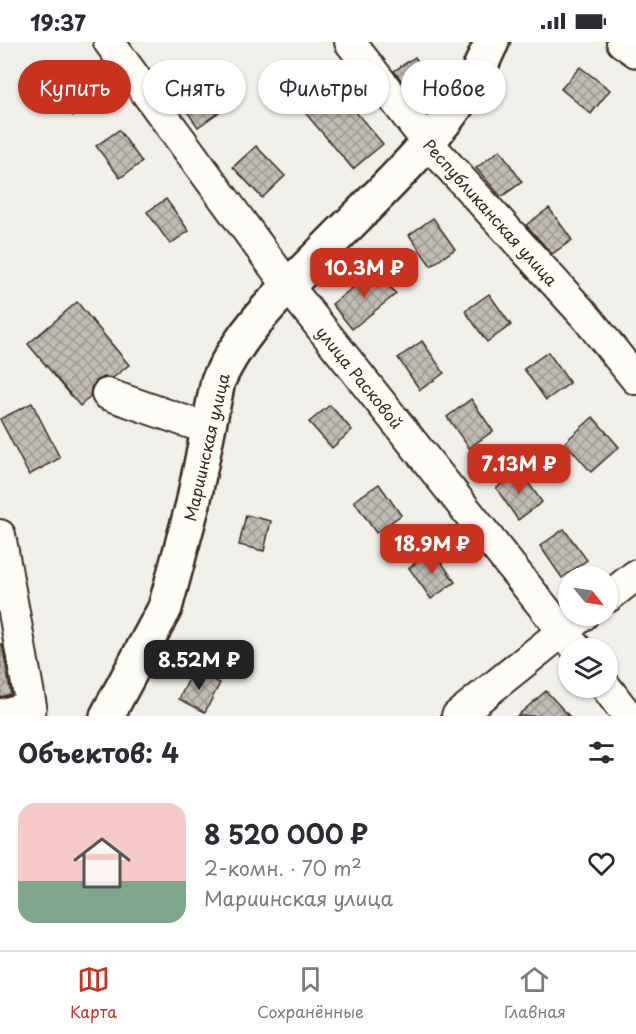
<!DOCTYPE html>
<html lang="ru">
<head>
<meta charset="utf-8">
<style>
  :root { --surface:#fff; --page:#f7f7f7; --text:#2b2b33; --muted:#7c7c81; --line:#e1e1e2; --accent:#c8321e }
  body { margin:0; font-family:"Playpen Sans",sans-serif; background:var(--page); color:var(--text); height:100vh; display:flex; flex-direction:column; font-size:22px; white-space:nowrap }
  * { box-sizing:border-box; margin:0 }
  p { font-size:20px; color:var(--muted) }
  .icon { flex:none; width:33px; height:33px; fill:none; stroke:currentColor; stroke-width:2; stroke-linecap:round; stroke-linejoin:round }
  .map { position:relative; height:674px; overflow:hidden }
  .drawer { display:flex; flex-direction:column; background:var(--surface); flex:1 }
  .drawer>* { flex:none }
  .guide { position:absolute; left:18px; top:18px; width:600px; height:54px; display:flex; gap:12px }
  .needle { width:39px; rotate:120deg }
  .fabs { position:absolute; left:558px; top:524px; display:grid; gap:12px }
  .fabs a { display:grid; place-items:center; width:60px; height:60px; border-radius:50%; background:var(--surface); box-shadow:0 2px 4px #0004; font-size:30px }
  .price { position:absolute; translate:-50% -51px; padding:0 14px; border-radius:12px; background:var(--accent); color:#fff; font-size:20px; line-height:39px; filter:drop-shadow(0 2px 3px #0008) }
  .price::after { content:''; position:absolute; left:50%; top:36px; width:18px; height:14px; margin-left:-9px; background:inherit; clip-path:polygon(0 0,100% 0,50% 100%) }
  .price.current { background:#222; color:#fff }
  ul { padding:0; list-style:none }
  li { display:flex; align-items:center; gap:18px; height:150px; padding:0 18px }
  li span { display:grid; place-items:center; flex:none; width:168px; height:120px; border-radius:18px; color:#555 }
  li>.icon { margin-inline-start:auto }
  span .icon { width:72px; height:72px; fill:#fffc; stroke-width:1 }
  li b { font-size:26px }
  h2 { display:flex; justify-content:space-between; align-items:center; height:72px; padding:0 18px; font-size:26px }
  .chip { padding:0 21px; border-radius:27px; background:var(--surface); box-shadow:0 2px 4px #0004; font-size:21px; line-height:54px }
  .chip.current { background:var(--accent); color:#fff }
  .status { display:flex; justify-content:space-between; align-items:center; height:42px; padding:0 30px; background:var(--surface); direction:ltr }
  .status svg { height:16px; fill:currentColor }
  .tab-bar { display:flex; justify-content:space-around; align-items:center; height:84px; border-top:2px solid var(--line); background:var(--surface); font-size:16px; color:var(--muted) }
  .tab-bar a { display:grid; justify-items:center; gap:3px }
  .tab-bar .current { color:var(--accent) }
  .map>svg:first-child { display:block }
  .building { fill:url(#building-cross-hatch); stroke:#3b2a1e; stroke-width:1.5 }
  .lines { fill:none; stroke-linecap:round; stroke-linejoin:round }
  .minor-casing { stroke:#3b2a1e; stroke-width:34 }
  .major-casing { stroke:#3b2a1e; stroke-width:38 }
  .minor { stroke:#fdfcf7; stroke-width:30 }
  .major { stroke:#fdfcf7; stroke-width:33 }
  .labels { text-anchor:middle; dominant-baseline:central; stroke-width:6; stroke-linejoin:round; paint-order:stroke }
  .street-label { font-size:16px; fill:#3b2a1e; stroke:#fdfcf7 }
</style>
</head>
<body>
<div class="status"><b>19:37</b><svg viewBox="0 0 49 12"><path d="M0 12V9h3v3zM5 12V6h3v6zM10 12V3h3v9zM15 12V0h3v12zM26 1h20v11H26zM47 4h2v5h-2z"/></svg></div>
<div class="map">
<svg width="636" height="674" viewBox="0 0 636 674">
  <defs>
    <pattern id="building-cross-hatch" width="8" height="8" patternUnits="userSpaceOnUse" patternTransform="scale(1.5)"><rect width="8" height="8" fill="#c1bcb4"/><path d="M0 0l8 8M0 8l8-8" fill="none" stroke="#9e9992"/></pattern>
  </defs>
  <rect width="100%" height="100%" fill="#f1efea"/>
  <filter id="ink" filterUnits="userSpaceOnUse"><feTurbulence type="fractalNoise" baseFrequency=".0167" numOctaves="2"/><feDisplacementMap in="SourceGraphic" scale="12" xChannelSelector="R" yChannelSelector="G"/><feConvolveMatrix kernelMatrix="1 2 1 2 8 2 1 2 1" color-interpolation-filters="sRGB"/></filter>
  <g filter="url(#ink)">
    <g class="building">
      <path d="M415 15 437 46 418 60 394 29Z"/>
      <path d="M71 25 95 58 73 74 49 42Z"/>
      <path d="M580 25 610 48 591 72 561 47Z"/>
      <path d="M320 28 383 102 353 127 290 53Z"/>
      <path d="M206 37 226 65 198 85 178 57Z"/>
      <path d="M119 88 142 120 120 136 96 104Z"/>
      <path d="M256 104 285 134 262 156 233 125Z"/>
      <path d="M500 108 522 140 501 155 476 126Z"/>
      <path d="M166 157 189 189 170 202 147 170Z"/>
      <path d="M549 166 572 198 552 212 526 183Z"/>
      <path d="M433 176 455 207 431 224 409 193Z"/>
      <path d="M376 227 396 252 352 287 332 262Z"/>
      <path d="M489 252 511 283 487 300 465 269Z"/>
      <path d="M77 260 129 323 113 336 104 335 96 339 91 346 90 355 80 364 28 302Z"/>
      <path d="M422 299 444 331 420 348 398 316Z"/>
      <path d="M548 310 570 341 546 358 524 327Z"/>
      <path d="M471 357 493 389 469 406 447 375Z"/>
      <path d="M32 361 60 416 29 433 0 377Z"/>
      <path d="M330 363 352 388 332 406 309 380Z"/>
      <path d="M593 375 619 405 591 430 565 400Z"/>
      <path d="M520 429 542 460 518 478 496 446Z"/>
      <path d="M379 442 401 473 376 491 354 459Z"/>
      <path d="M246 473 271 479 264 509 239 503Z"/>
      <path d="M564 487 587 518 562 536 540 504Z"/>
      <path d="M433 508 455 540 431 557 409 526Z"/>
      <path d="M0 602H2L11 652 0 655Z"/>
      <path d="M194 627 220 641 205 670 179 657Z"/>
      <path d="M546 649 569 674H517Z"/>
    </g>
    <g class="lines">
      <g class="minor-casing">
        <g id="minor">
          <path d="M109 0 288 244 576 606"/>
          <path d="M350 0 428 101 587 276 636 337"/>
          <path d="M622 0 636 10"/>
          <path d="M107 352 208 387"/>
          <path d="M0 493 31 664 0 673"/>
          <path d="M608 555 636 533"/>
          <path d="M606 645 628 674"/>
          <path d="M457 674 583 573"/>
        </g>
      </g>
      <g class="major-casing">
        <path id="major" d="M107 674 165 566 193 462 218 339C239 292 278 254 314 218 368 162 430 108 472 41 480 28 485 13 492 0"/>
      </g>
      <use href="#minor" class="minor"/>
      <use href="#major" class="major"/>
    </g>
  </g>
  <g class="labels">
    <g class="street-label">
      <text transform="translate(491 170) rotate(48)">Республиканская улица</text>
      <text transform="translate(360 335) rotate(51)">улица Расковой</text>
      <text transform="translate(206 405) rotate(-77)">Мариинская улица</text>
    </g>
  </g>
</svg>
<div class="fabs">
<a><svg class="needle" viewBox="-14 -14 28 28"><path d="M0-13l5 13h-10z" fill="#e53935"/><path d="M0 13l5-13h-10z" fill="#7c7c81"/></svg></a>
<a><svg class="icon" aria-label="layers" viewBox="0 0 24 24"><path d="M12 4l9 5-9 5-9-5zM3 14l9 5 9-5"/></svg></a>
</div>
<b class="price" style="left:364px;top:257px">10.3M ₽</b>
<b class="price" style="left:519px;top:453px">7.13M ₽</b>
<b class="price" style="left:432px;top:533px">18.9M ₽</b>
<b class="price current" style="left:199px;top:649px">8.52M ₽</b>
<div class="guide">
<a class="chip current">Купить</a>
<a class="chip">Снять</a>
<a class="chip">Фильтры</a>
<a class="chip">Новое</a>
</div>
</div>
<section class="drawer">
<h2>Объектов: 4<svg class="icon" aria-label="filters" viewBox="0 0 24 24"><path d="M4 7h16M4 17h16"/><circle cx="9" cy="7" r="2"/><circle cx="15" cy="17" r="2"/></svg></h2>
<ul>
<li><span style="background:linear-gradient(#f6c9c9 65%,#7fa58c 0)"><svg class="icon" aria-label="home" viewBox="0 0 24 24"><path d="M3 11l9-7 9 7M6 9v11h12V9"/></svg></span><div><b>8 520 000 ₽</b><p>2-комн. · 70 m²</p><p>Мариинская улица</p></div><svg class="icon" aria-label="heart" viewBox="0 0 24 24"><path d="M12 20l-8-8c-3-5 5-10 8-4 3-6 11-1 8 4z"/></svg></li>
</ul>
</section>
<nav class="tab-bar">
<a class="current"><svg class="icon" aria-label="map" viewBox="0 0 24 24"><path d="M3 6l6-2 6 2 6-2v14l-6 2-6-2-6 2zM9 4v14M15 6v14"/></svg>Карта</a>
<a><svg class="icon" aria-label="saved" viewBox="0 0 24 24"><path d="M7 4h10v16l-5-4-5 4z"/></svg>Сохранённые</a>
<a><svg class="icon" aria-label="home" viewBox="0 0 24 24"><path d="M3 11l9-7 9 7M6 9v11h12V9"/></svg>Главная</a>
</nav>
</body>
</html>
